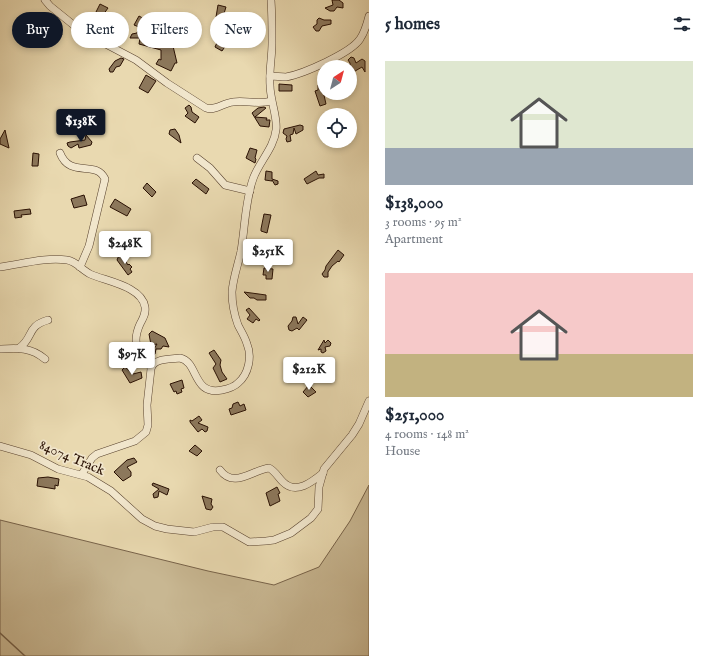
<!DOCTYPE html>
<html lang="en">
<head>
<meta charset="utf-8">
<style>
  :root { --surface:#fff; --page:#f6f6f7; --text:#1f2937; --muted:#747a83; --accent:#111827 }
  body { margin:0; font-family:"IM FELL English",serif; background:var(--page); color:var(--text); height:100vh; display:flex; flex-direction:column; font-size:15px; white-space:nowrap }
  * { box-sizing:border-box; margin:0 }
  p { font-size:13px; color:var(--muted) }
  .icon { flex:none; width:22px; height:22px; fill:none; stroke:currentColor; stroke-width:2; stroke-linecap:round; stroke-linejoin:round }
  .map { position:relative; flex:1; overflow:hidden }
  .side { display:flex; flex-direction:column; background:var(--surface); width:340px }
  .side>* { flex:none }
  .top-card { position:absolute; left:12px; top:12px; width:297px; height:36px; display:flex; gap:8px }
  .needle { width:26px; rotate:36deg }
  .buttons { position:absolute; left:317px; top:60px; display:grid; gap:8px }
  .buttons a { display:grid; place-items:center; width:40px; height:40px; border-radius:50%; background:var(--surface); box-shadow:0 2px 6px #0003; font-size:20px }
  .price { position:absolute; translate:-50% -34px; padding:0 9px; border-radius:4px; background:#fff; color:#222; font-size:13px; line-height:26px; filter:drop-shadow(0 1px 2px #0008) }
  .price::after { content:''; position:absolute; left:50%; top:24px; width:12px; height:9px; margin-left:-6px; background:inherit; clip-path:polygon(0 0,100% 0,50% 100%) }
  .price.on { background:var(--accent); color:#fff }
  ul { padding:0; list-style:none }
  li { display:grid; align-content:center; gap:8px; height:212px; padding:0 16px }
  li span { display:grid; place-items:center; height:124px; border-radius:0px; color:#555 }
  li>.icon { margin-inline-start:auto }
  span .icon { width:72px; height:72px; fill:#fffc; stroke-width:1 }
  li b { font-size:17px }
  h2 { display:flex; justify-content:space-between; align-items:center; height:48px; padding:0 16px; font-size:17px }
  .tag { padding:0 14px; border-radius:18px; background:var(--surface); box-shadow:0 2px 6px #0003; font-size:14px; line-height:36px }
  .tag.on { background:var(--accent); color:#fff }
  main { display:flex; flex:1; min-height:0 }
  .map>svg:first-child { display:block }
  .green { fill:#c8b792; stroke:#78634a }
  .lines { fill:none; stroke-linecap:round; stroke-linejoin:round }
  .stream { stroke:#745f47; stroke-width:1.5 }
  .building { fill:#8c785c; stroke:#280f02 }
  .minor-casing { stroke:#58422e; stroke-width:8 }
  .minor { stroke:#f1e6cc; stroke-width:7 }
  .labels { text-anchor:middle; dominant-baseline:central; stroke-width:3.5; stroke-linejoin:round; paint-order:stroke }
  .street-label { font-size:14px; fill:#280f02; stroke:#f1e6cc }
</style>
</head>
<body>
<main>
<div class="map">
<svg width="369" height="656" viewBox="0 0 369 656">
  <rect width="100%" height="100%" fill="#e9d9b0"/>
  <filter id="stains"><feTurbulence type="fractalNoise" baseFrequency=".005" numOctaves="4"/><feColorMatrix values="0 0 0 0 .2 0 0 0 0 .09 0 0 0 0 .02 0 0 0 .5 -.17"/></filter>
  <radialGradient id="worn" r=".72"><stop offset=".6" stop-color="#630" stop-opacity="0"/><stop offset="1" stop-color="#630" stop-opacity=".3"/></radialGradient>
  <path class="green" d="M369 485V656H0V520L208 571 274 585 319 567 350 521Z"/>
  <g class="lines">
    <path class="stream" d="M0 633 25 656"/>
  </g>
  <g class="building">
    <path d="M332 0H339L343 3V8L337 7 334 11H330L325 8 333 5Z"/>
    <path d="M100 4 108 8 103 15 96 12Z"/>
    <path d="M218 5 226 7 222 20 216 17Z"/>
    <path d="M139 16 148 21 146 27 153 30 150 37 159 40V42L164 43 167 47 173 46 177 63H175L171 71 156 64 159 59 161 60V50L139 44 140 38H130L132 34 137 33 139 27 134 25Z"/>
    <path d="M319 18 324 20H331V24L322 26 319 31H316L313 27 317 24V20Z"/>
    <path d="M47 24 56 32 57 30 62 34 59 39 55 36 50 43H47L46 40 48 37 41 30Z"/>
    <path d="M219 38 228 42 222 51 215 47Z"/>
    <path d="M351 57 354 58 356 63 362 59 365 61V72L362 67 350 74V63L348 60Z"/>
    <path d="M121 58 124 59 120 66 116 67 113 72H110L109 69 115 61Z"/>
    <path d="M146 75 156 81 148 93 139 88Z"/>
    <path d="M321 82 326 104 320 106 315 91 318 90V85Z"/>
    <path d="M279 84 292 85V91H279Z"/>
    <path d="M189 105 191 107 192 112 199 117 195 123 185 116 188 113 185 108Z"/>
    <path d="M264 107 266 108 255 117 267 118 266 120H270L269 127 260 126 252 113 258 108Z"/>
    <path d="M300 125 303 126V130L296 134 294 128 293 134 290 135 291 141 287 142 286 139 287 136 283 133 284 129Z"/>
    <path d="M175 129 179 135 181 143 169 134 170 130Z"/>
    <path d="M5 130 9 148 0 144V139Z"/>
    <path d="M86 135 92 142 91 145 79 148 78 144 71 148 68 146 67 143 70 142 85 140Z"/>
    <path d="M250 148 257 150 255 158 256 159 255 163 246 158Z"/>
    <path d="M33 153 39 154 38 166H32Z"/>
    <path d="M266 171 272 172V179L278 181V184L275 185 272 180V181L265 180Z"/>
    <path d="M316 171 318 175 324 174V178H319L307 184 304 179Z"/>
    <path d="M196 179 209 189 206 194 192 183Z"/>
    <path d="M147 183 156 192 152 197 143 188Z"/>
    <path d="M84 195 87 205 74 208 71 199Z"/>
    <path d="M115 199 131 209 127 216 110 207Z"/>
    <path d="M30 209 31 214 21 215 22 217 15 218 14 211Z"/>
    <path d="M264 214 271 215 267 233 261 231V229Z"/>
    <path d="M267 248 277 250 275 257H273L269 265 266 260 268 253 266 252Z"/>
    <path d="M338 250 344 255 339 262 338 261 332 266 328 272V277H324L322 274 325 270 326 266Z"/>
    <path d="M120 253 128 265 129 264 132 267 130 269 132 272 128 275 117 260Z"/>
    <path d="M264 268 273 269 272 279H266V275H263Z"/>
    <path d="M244 292 266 295V300H257L254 298H250Z"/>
    <path d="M249 308 260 320 259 321 256 319 253 323 247 319 250 315 246 310Z"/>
    <path d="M293 317H296L298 324 303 317 307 320 299 330 297 328 292 331 289 330 288 326 292 321Z"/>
    <path d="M152 331 165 338 169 347 163 346 161 349H156L155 354 153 355 151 353 157 344 151 345 149 334Z"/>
    <path d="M324 340 325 343 328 340 331 343 330 346 325 347 326 351 323 353 321 352V349L318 350Z"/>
    <path d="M214 350 221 360 220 365 222 372 227 379 220 382 213 368 216 364 209 353Z"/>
    <path d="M125 367 133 374 141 372 142 378 130 383 122 370Z"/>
    <path d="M182 380 184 388 181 389 182 392 177 394 176 391 174 392 170 384Z"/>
    <path d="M309 385 316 392 308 397 303 392Z"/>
    <path d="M238 402 240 406 244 404 246 410 231 415 229 409 232 408 233 404Z"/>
    <path d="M199 416 202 420 198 423 208 427 207 431 205 432 202 429 198 432 190 422V420L192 421Z"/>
    <path d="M195 445 202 451 197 456 189 451Z"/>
    <path d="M134 458 137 462 127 467 131 472V476L123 481 114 472 127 460Z"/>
    <path d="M48 477 59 479 58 486 55 485V489L37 486 38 478Z"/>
    <path d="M153 483 169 489 167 495 159 491 158 497 154 498 153 494 159 489 152 485Z"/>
    <path d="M277 487 280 493 278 494 280 501 270 506 266 493Z"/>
    <path d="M202 496 212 499 211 504 213 507 211 510 206 509Z"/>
  </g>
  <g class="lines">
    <g class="minor-casing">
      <g id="minor">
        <path d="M45 0 50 6 81 31 136 60 167 83 206 108C215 111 223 103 233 102 246 100 258 105 271 101"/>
        <path d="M270 76C275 76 281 77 286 77 303 74 351 53 360 39 365 32 367 24 369 16"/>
        <path d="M60 153C70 179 96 159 105 179L89 246 80 267"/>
        <path d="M197 158 210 168 225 185 250 191"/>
        <path d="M0 267C22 264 45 257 67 260 76 261 82 270 90 274 105 281 142 286 145 307 146 314 143 318 140 324 131 344 138 352 151 367"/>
        <path d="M19 348C34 338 26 326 48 320"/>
        <path d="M0 349C18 348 31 347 45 359"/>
        <path d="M0 446 31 455 58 469 88 477 111 491 142 519 155 526 167 529 194 532 213 527H223L249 542 266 541 274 540 291 533 311 518 318 509 319 487 324 469 352 435 359 424 369 401"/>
        <path d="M220 470C234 489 252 470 269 468 275 471 278 477 283 482 296 495 312 482 323 473"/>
        <path d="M82 474 92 458 97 454 135 441 146 432 148 425 147 405 151 369C153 358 171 359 180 358 199 362 192 396 222 390 227 389 234 387 238 383 249 374 252 356 247 344 245 337 241 331 238 325 234 314 232 304 232 292 233 278 238 265 241 251 245 227 245 202 253 179 259 162 274 148 276 130 278 118 270 100 270 85 269 71 272 57 272 43 272 28 272 14 271 0"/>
      </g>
    </g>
    <use href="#minor" class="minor"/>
  </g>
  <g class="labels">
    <g class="street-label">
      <text transform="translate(72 458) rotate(23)">84074 Track</text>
    </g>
  </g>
  <rect width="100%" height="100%" filter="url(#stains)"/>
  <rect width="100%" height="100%" fill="url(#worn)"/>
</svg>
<div class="buttons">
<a><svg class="needle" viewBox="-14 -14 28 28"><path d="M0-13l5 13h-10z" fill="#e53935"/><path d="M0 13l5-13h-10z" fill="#747a83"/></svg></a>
<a><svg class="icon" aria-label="locate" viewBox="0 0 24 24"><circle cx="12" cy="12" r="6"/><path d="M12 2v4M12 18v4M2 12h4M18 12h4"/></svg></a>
</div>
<b class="price on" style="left:81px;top:143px">$138K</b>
<b class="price" style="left:125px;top:265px">$248K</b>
<b class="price" style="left:268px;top:273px">$251K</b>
<b class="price" style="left:132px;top:376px">$97K</b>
<b class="price" style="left:309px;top:391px">$212K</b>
<div class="top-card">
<a class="tag on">Buy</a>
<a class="tag">Rent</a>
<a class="tag">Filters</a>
<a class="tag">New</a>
</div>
</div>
<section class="side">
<h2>5 homes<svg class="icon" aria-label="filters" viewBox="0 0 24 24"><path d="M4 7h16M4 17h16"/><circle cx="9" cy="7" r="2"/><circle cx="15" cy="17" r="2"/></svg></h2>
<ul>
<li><span style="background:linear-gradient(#dfe7d0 70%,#9aa5b1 0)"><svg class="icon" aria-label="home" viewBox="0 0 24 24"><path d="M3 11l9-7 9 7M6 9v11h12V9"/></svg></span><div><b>$138,000</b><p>3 rooms · 95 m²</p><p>Apartment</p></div></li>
<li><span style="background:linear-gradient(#f6c9c9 65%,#c2b280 0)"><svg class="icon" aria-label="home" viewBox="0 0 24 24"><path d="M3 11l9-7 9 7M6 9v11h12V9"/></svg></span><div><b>$251,000</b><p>4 rooms · 148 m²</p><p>House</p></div></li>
</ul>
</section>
</main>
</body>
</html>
